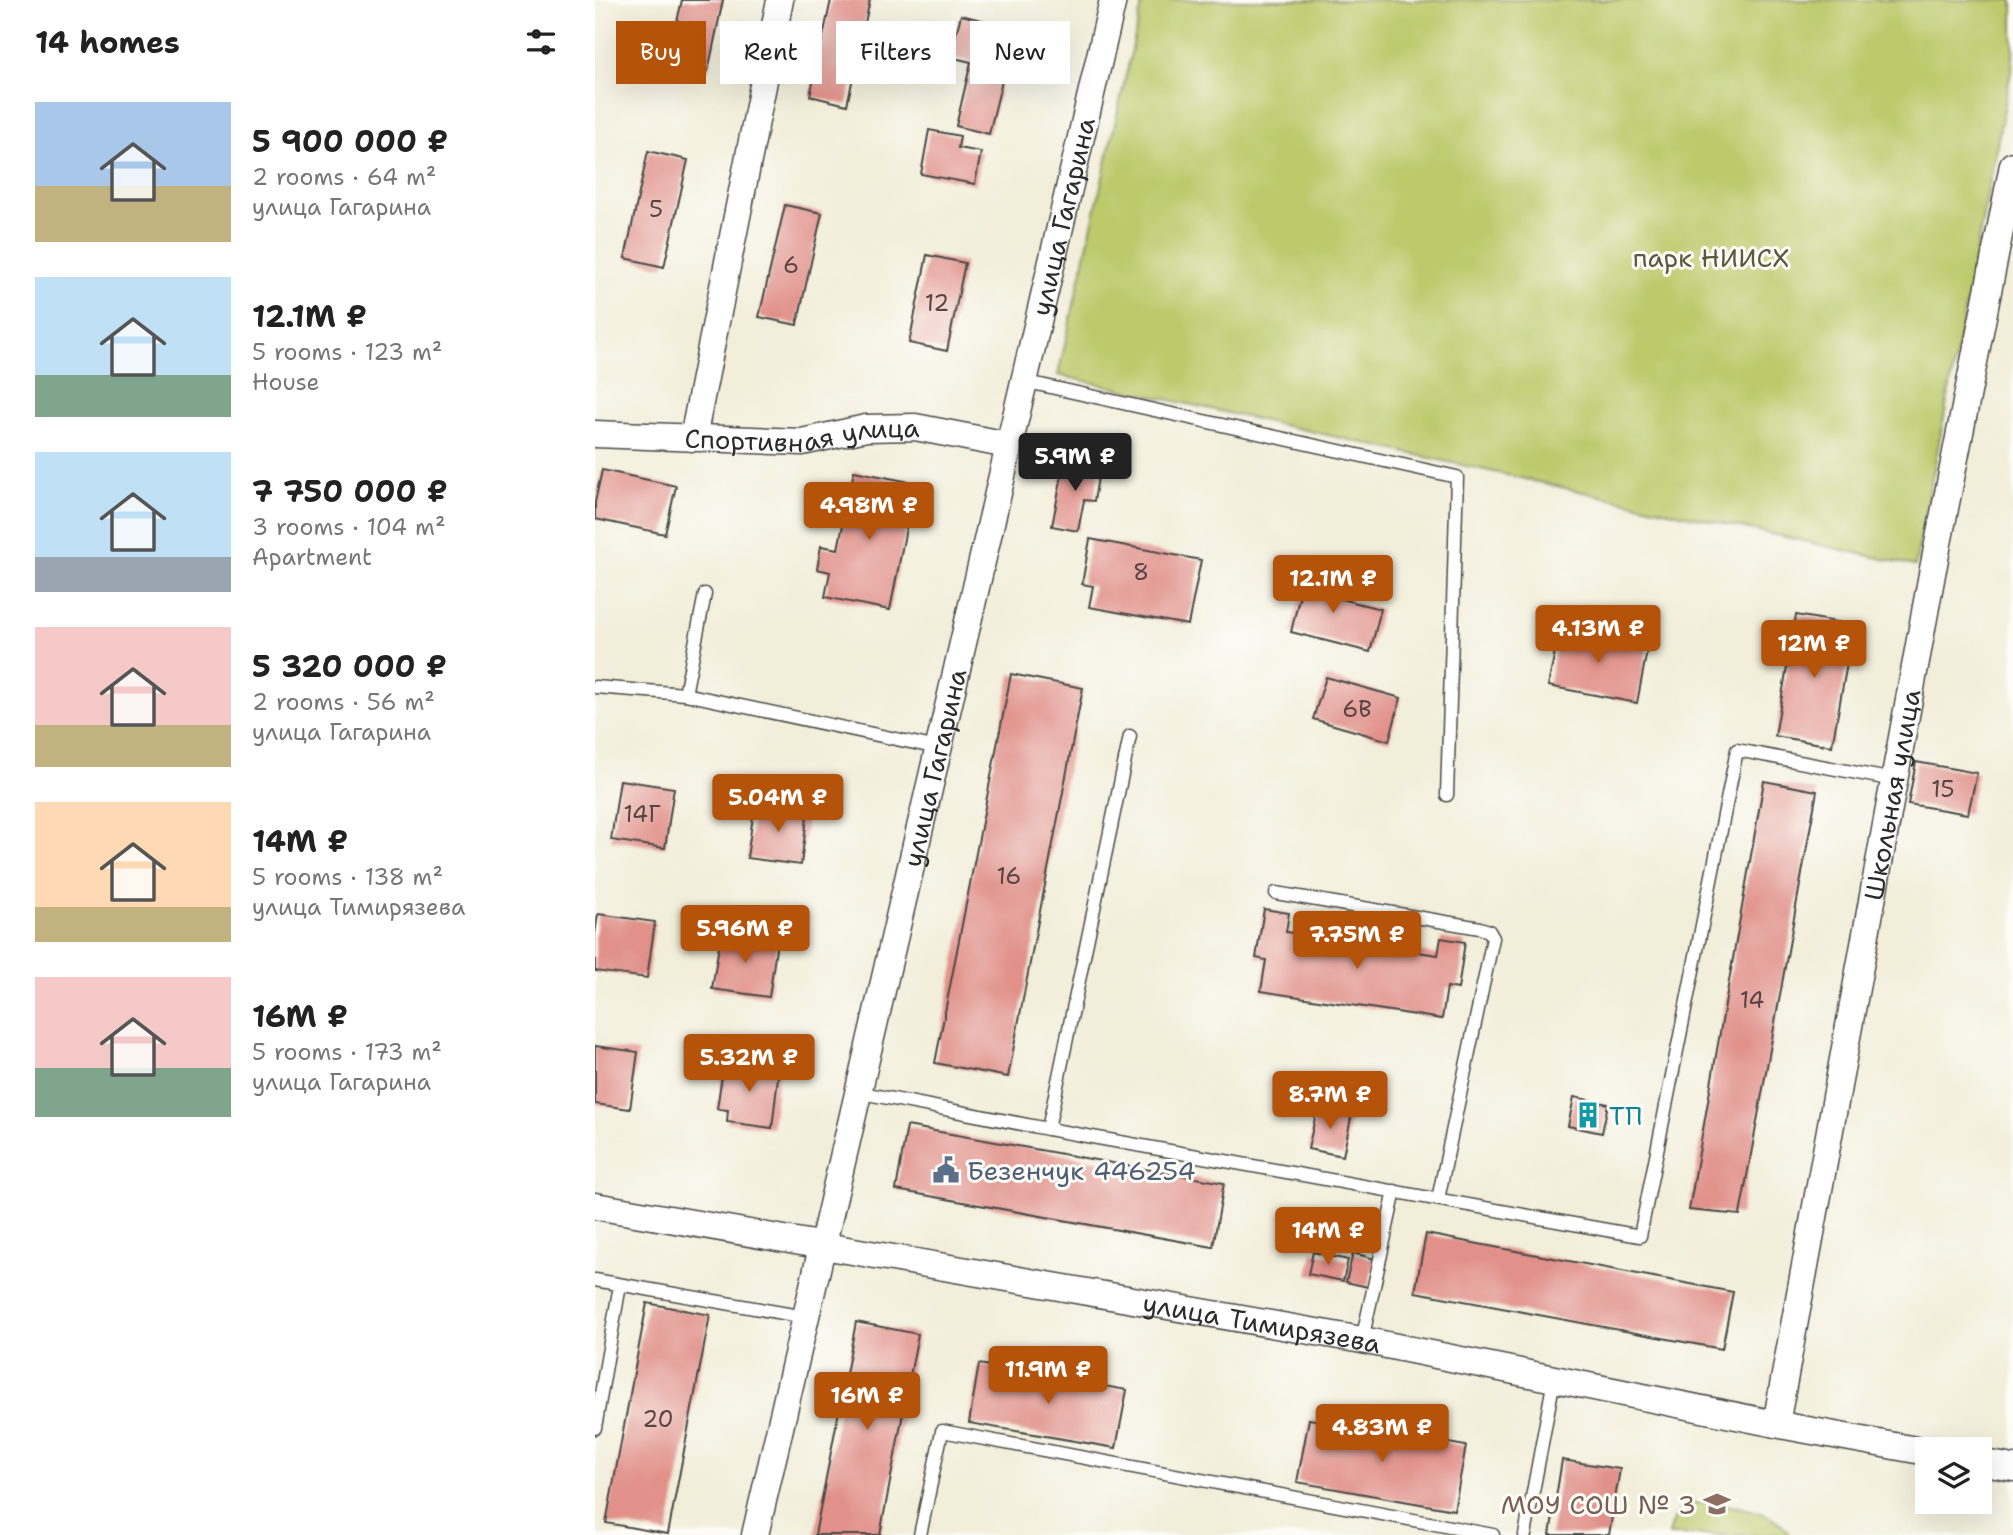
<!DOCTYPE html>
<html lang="en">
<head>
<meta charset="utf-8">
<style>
  :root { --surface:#fff; --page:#f2f2f2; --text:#222; --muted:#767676; --accent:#b45309 }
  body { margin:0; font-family:"Shantell Sans",sans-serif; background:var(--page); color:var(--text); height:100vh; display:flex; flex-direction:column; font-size:26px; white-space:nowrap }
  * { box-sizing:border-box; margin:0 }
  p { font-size:23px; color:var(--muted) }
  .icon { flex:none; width:38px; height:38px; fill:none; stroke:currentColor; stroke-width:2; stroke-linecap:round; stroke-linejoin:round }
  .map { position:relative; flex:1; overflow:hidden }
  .side { display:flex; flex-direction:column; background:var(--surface); width:595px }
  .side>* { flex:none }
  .guide { position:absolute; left:21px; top:21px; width:665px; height:63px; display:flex; gap:14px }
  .controls { position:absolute; left:1320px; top:1437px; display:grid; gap:14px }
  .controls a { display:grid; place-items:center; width:77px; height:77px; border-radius:0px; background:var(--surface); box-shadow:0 7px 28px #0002; font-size:35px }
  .price { position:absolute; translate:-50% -60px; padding:0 16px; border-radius:7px; background:var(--accent); color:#fff; font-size:23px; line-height:46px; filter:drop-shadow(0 2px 4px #0008) }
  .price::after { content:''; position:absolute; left:50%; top:42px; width:21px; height:16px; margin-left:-10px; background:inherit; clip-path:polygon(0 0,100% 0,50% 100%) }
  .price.current { background:#222; color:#fff }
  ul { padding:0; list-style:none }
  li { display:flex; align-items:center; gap:21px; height:175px; padding:0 35px }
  li span { display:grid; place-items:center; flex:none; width:196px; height:140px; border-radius:0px; color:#555 }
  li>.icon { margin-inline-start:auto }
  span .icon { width:84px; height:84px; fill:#fffc; stroke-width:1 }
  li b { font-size:30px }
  h2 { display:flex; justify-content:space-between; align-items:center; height:84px; padding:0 35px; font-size:30px }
  .pill { padding:0 24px; border-radius:0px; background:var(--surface); box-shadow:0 7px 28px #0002; font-size:24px; line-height:63px }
  .pill.current { background:var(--accent); color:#fff }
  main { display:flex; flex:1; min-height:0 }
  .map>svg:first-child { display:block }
  .green { fill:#bcca6c; stroke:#747a4c; stroke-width:2 }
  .building { fill:#e1918a }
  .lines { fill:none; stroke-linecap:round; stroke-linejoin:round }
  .service-casing { stroke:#494845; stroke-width:15 }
  .minor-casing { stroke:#494845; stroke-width:29 }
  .service { stroke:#fff; stroke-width:12 }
  .minor { stroke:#fff; stroke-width:26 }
  .labels { text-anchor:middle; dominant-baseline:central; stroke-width:6; stroke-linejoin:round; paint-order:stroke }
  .number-label { font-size:23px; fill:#584443 }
  .street-label { font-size:26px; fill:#2b2b2b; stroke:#fdfcf7 }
  .park-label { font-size:26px; fill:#565b3e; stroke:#fdfcf7 }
  .culture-label { font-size:26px; fill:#0d838f; stroke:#fdfcf7; text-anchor:start }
  .service-label { font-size:26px; fill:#4e5e75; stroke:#fdfcf7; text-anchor:start }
  .education-label { font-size:26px; fill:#785e54; stroke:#fdfcf7; text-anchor:end }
</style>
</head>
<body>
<main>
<section class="side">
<h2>14 homes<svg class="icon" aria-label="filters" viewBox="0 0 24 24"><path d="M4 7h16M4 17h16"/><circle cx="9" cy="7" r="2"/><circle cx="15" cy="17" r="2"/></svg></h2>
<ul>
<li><span style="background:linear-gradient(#a9c7e8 60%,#c2b280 0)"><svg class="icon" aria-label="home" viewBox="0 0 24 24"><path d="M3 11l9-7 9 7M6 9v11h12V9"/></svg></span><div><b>5 900 000 ₽</b><p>2 rooms · 64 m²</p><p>улица Гагарина</p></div></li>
<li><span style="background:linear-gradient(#bfe0f5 70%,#7fa58c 0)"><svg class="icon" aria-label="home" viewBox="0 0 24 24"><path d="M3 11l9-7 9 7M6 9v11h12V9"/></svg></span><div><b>12.1M ₽</b><p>5 rooms · 123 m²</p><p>House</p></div></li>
<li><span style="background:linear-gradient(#bfe0f5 75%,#9aa5b1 0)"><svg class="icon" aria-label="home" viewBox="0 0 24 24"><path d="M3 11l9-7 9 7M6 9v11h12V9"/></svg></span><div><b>7 750 000 ₽</b><p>3 rooms · 104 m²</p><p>Apartment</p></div></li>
<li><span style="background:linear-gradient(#f6c9c9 70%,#c2b280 0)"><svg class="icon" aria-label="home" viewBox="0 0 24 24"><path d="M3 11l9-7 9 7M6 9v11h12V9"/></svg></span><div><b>5 320 000 ₽</b><p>2 rooms · 56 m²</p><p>улица Гагарина</p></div></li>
<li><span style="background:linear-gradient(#ffd9b3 75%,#c2b280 0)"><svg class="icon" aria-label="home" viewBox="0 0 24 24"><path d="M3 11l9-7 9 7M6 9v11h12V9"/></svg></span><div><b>14M ₽</b><p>5 rooms · 138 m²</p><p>улица Тимирязева</p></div></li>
<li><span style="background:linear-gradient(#f6c9c9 65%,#7fa58c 0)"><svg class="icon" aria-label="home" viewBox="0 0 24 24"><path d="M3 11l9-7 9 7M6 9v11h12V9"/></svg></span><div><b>16M ₽</b><p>5 rooms · 173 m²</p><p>улица Гагарина</p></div></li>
</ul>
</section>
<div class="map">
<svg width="1418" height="1535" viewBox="0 0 1418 1535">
  <rect width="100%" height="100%" fill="#fdfcf7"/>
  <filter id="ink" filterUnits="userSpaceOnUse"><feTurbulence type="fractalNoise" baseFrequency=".0143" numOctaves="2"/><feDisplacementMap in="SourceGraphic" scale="14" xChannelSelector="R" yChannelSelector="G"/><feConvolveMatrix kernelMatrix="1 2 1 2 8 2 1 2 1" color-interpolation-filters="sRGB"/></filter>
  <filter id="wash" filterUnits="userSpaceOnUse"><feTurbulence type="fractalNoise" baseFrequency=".00686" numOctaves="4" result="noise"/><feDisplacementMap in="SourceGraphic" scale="28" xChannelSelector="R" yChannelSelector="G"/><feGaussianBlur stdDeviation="1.57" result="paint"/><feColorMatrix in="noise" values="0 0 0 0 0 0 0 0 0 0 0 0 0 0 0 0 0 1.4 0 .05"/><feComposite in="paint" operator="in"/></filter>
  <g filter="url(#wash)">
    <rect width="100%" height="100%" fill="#f2eeda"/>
    <g class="green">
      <path d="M548 0H1418V62L1320 566 463 375Z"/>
      <path d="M1103 1502C1129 1504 1183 1509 1194 1535H1074C1078 1516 1085 1507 1103 1502Z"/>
    </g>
    <g id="blocks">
      <g class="building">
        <path d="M87 0H128L113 71 73 61Z"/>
        <path d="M236 0H275L252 105 215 96Z"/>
        <path d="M366 15 420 28 394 134 361 126 376 62 355 57Z"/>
        <path d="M334 130 365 136 363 148 386 152 380 184 326 174Z"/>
        <path d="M53 151 93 160 69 267 30 258Z"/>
        <path d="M190 205 227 213 202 325 164 317Z"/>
        <path d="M332 255 370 263 352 351 314 343Z"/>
        <path d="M470 459 505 466 499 501 489 500 483 531 457 526Z"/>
        <path d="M7 470 81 486 70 534 0 519V502Z"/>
        <path d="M259 471 320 483 295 610 230 597 235 572 222 569 226 546 243 549Z"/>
        <path d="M495 539 606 560 593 625 494 607 498 586 487 584Z"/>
        <path d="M711 569 742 577 737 597 786 609 775 652 696 632Z"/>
        <path d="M1201 615 1259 625 1237 746 1180 736Z"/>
        <path d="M965 627 1053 645 1042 703 953 686Z"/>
        <path d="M416 674 488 688 413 1077 340 1063Z"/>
        <path d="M731 677 806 698 794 741 718 719Z"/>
        <path d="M1321 762 1382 773 1373 814 1313 804Z"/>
        <path d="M25 780 79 788 70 848 16 840Z"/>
        <path d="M1169 781 1222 791 1145 1215 1094 1210Z"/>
        <path d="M160 802 213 809 206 865 152 858Z"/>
        <path d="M669 909 694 913 691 932 843 955 846 938 870 942 863 989 852 987 847 1019 666 991 671 960 661 958Z"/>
        <path d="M3 914 60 922 52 978 0 971V934Z"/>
        <path d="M126 933 182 942 174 997 117 989Z"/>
        <path d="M0 1046 43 1052 35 1109 0 1104Z"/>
        <path d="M129 1061 184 1069 177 1128 132 1122 133 1110 122 1109Z"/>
        <path d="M979 1097 1013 1104 1007 1133 973 1126Z"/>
        <path d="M723 1105 757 1113 748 1156 713 1149Z"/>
        <path d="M312 1126 629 1183 618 1247 301 1190Z"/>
        <path d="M831 1234 1138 1292 1127 1349 820 1292Z"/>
        <path d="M718 1252 753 1260 748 1281 713 1274Z"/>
        <path d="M758 1253 780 1259 773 1287 751 1282Z"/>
        <path d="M52 1303 115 1315 73 1534 11 1523Z"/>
        <path d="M261 1322 323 1334 285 1535H220Z"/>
        <path d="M384 1364 532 1390 521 1448 374 1423Z"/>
        <path d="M714 1419 871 1446 859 1510 702 1482Z"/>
        <path d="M967 1460 1025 1469 1014 1535H955Z"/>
      </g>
    </g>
  </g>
  <g filter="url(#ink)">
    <use href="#blocks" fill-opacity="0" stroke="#494845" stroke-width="2"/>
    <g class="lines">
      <g class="service-casing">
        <g id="service">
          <path d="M428 381 862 477 852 795"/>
          <path d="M110 594 90 694 343 748"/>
          <path d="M0 687 90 694"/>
          <path d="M535 736 453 1129 1045 1236 1142 750 1299 780"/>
          <path d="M681 893 885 928 894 931 898 938 843 1199"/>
          <path d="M262 1092 453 1129"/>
          <path d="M0 1280 210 1317"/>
          <path d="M767 1340 800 1191"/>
          <path d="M0 1428 25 1285"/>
          <path d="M325 1535 347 1431 898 1535"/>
          <path d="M930 1535 959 1379"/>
        </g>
      </g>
      <g class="minor-casing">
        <g id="minor">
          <path id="s1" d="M0 434 207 442 271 428 320 427 413 445"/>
          <path d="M98 438 185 0"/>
          <path id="s2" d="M0 1206 767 1340 1196 1427 1332 1452"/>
          <path id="s3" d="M1181 1424 1337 574 1418 165"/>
          <path d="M1384 1462 1418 1468"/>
          <path id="s4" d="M160 1535 518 0"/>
        </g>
      </g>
      <use href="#service" class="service"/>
      <use href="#minor" class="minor"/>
    </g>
  </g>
  <defs>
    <g id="building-bare" transform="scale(2.1)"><path d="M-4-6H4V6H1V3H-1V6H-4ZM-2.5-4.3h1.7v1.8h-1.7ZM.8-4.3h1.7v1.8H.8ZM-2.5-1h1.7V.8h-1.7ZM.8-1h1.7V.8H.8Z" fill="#0f9aa8" stroke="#fdfcf7" stroke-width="2.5" paint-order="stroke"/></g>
    <g id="civic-bare" transform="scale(2.1)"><path d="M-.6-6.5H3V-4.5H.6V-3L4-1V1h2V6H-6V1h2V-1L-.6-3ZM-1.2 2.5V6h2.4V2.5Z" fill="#5c6f8a" stroke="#fdfcf7" stroke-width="2.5" paint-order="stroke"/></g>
    <g id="school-bare" transform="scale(2.1)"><path d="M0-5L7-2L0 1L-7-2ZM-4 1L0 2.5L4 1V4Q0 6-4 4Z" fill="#8d6e63" stroke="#fdfcf7" stroke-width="2.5" paint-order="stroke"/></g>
  </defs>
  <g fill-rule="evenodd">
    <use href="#building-bare" x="993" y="1115"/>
    <use href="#civic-bare" x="351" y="1170"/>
    <use href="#school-bare" x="1122" y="1504"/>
  </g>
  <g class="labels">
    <g class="number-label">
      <text x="61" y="209">5</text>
      <text x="196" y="265">6</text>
      <text x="342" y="303">12</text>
      <text x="546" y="572">8</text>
      <text x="762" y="709">6В</text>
      <text x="1348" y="789">15</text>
      <text x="47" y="814">14Г</text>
      <text x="414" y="876">16</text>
      <text x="1157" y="1000">14</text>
      <text x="63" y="1419">20</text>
    </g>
    <g class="street-label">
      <text stroke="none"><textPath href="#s4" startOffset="1354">улица Гагарина</textPath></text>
      <text stroke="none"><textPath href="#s1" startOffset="208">Спортивная улица</textPath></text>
      <text stroke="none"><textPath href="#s4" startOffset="788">улица Гагарина</textPath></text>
      <text stroke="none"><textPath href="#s3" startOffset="640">Школьная улица</textPath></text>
      <text stroke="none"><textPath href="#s2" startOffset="677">улица Тимирязева</textPath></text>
    </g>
    <g class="park-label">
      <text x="1116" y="257">парк НИИСХ</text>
    </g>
    <g class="culture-label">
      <text x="1014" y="1115">ТП</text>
    </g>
    <g class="service-label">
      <text x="372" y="1170">Безенчук 446254</text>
    </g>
    <g class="education-label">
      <text x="1101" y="1504">МОУ СОШ № 3</text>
    </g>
  </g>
</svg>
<div class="controls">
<a><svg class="icon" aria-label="layers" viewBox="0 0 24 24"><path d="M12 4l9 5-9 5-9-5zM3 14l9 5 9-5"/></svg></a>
</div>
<b class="price current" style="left:480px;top:493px">5.9M ₽</b>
<b class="price" style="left:274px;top:542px">4.98M ₽</b>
<b class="price" style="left:738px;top:615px">12.1M ₽</b>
<b class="price" style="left:1003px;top:665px">4.13M ₽</b>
<b class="price" style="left:1219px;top:680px">12M ₽</b>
<b class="price" style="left:183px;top:834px">5.04M ₽</b>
<b class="price" style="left:150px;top:965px">5.96M ₽</b>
<b class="price" style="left:762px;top:971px">7.75M ₽</b>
<b class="price" style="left:154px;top:1094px">5.32M ₽</b>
<b class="price" style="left:735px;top:1131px">8.7M ₽</b>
<b class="price" style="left:733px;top:1267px">14M ₽</b>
<b class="price" style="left:453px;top:1406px">11.9M ₽</b>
<b class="price" style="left:272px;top:1432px">16M ₽</b>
<b class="price" style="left:787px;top:1464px">4.83M ₽</b>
<div class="guide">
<a class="pill current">Buy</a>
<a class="pill">Rent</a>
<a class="pill">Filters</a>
<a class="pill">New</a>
</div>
</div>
</main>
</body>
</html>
